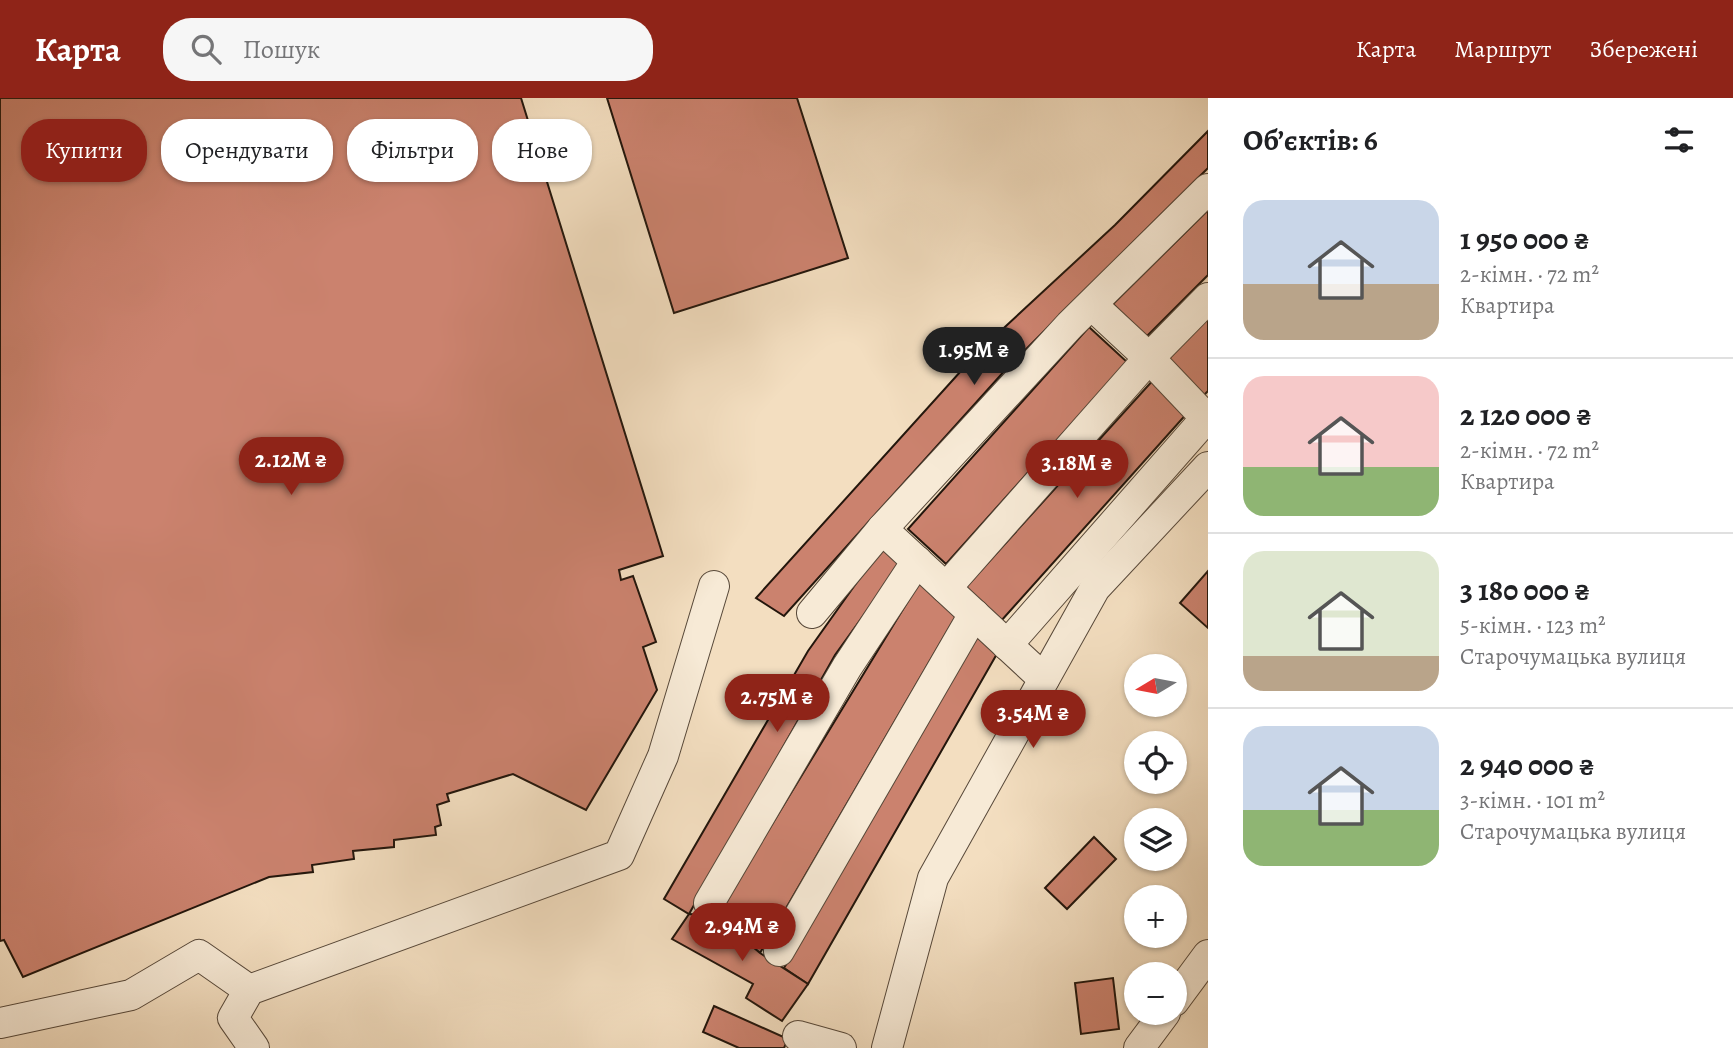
<!DOCTYPE html>
<html lang="uk">
<head>
<meta charset="utf-8">
<style>
  :root { --surface:#fff; --page:#f6f6f6; --text:#202124; --muted:#757577; --line:#e0e0e0; --accent:#8f2418 }
  body { margin:0; font-family:Alegreya,serif; background:var(--page); color:var(--text); height:100vh; display:flex; flex-direction:column; font-size:26px; white-space:nowrap }
  * { box-sizing:border-box; margin:0 }
  p { font-size:23px; color:var(--muted) }
  .icon { flex:none; width:38px; height:38px; fill:none; stroke:currentColor; stroke-width:2; stroke-linecap:round; stroke-linejoin:round }
  .map { position:relative; flex:1; overflow:hidden }
  .panel { display:flex; flex-direction:column; background:var(--surface); width:525px }
  .panel>* { flex:none }
  .guide { position:absolute; left:21px; top:21px; width:665px; height:63px; display:flex; gap:14px }
  .needle { width:46px; rotate:260deg }
  .buttons { position:absolute; left:1124px; top:556px; display:grid; gap:14px }
  .buttons a { display:grid; place-items:center; width:63px; height:63px; border-radius:50%; background:var(--surface); box-shadow:0 2px 5px #0004; font-size:35px }
  .price { position:absolute; translate:-50% -60px; padding:0 16px; border-radius:24px; background:var(--accent); color:#fff; font-size:23px; line-height:46px; filter:drop-shadow(0 2px 4px #0008) }
  .price::after { content:''; position:absolute; left:50%; top:42px; width:21px; height:16px; margin-left:-10px; background:inherit; clip-path:polygon(0 0,100% 0,50% 100%) }
  .price.current { background:#222; color:#fff }
  ul { padding:0; list-style:none }
  li { display:flex; align-items:center; gap:21px; height:175px; padding:0 35px }
  li+li { border-top:2px solid var(--line) }
  li span { display:grid; place-items:center; flex:none; width:196px; height:140px; border-radius:21px; color:#555 }
  li>.icon { margin-inline-start:auto }
  span .icon { width:84px; height:84px; fill:#fffc; stroke-width:1 }
  li b { font-size:30px }
  h2 { display:flex; justify-content:space-between; align-items:center; height:84px; padding:0 35px; font-size:30px }
  .tag { padding:0 24px; border-radius:28px; background:var(--surface); box-shadow:0 2px 5px #0004; font-size:24px; line-height:63px }
  .tag.current { background:var(--accent); color:#fff }
  header { display:flex; align-items:center; gap:42px; box-sizing:border-box; height:98px; padding:0 35px; background:var(--accent); color:#fff }
  header strong { font-size:33px }
  nav { display:flex; gap:38px; margin-inline-start:auto; font-size:24px }
  .search { width:490px; height:63px; background:var(--page); display:flex; align-items:center; gap:18px; box-sizing:border-box; padding:0 24px; border-radius:28px; color:var(--muted); font-size:26px }
  main { display:flex; flex:1; min-height:0 }
  .map>svg:first-child { display:block }
  .building { fill:#cb826e; stroke:#23160c; stroke-width:2 }
  .lines { fill:none; stroke-linecap:round; stroke-linejoin:round }
  .minor-casing { stroke:#574839; stroke-width:32 }
  .minor { stroke:#f7ead6; stroke-width:30 }
</style>
</head>
<body>
<header>
<strong>Карта</strong>
<div class="search"><svg class="icon" aria-label="search" viewBox="0 0 24 24"><circle cx="10" cy="10" r="6"/><path d="M15 15l6 6"/></svg>Пошук</div>
<nav><a>Карта</a><a>Маршрут</a><a>Збережені</a></nav>
</header>
<main>
<div class="map">
<svg width="1208" height="950" viewBox="0 0 1208 950">
  <rect width="100%" height="100%" fill="#f3dec0"/>
  <filter id="stains"><feTurbulence type="fractalNoise" baseFrequency=".00286" numOctaves="4"/><feColorMatrix values="0 0 0 0 .2 0 0 0 0 .09 0 0 0 0 .02 0 0 0 .5 -.17"/></filter>
  <radialGradient id="worn" r=".72"><stop offset=".6" stop-color="#630" stop-opacity="0"/><stop offset="1" stop-color="#630" stop-opacity=".3"/></radialGradient>
  <g class="building">
    <path d="M0 0H521L663 458 619 472 621 482 633 478 656 544 643 549 657 592 586 712 513 676 447 696 449 703 437 707 441 727 435 729 436 737 394 742V749L353 753 354 761 312 767 313 774 269 779 23 879 4 842 0 843Z"/>
    <path d="M607 0H797L848 160 674 215Z"/>
    <path d="M1208 33V70L1008 269 784 518 756 500 979 253 1115 127Z"/>
    <path d="M1208 112V177L1146 239 1113 206Z"/>
    <path d="M1208 214V293L1204 297 1164 258Z"/>
    <path d="M1089 229 1127 264 946 466 908 431Z"/>
    <path d="M1155 280 1190 312 1001 523 965 490Z"/>
    <path d="M882 449 902 464 835 557 689 816 664 801 808 553Z"/>
    <path d="M1208 473V530L1180 505Z"/>
    <path d="M922 480 959 513 760 855 716 818Z"/>
    <path d="M975 538 998 554 808 886 784 870Z"/>
    <path d="M1094 739 1116 761 1067 811 1045 790Z"/>
    <path d="M689 816 716 818 760 855 808 886 782 923 746 900 753 886 672 841Z"/>
    <path d="M1113 880 1119 931 1081 936 1075 885Z"/>
    <path d="M714 908 788 941 784 950H739L703 934Z"/>
  </g>
  <g class="lines">
    <g class="minor-casing">
      <g id="minor">
        <path d="M1092 207 1149 260 1206 320"/>
        <path d="M882 431 1044 581"/>
        <path d="M946 490 1149 260 1208 200"/>
        <path d="M812 515 882 431 1070 227 1208 91"/>
        <path d="M1007 547 1208 318"/>
        <path d="M709 805 847 569 917 463"/>
        <path d="M779 853 974 516"/>
        <path d="M1174 903 1208 857"/>
        <path d="M0 925 131 897 199 857 249 892"/>
        <path d="M798 938 841 950"/>
        <path d="M254 950 233 920 249 892 619 757 663 658 714 488"/>
        <path d="M887 950 933 780 1095 490 1208 369"/>
        <path d="M1139 950 1165 915"/>
      </g>
    </g>
    <use href="#minor" class="minor"/>
  </g>
  <rect width="100%" height="100%" filter="url(#stains)"/>
  <rect width="100%" height="100%" fill="url(#worn)"/>
</svg>
<div class="buttons">
<a><svg class="needle" viewBox="-14 -14 28 28"><path d="M0-13l5 13h-10z" fill="#e53935"/><path d="M0 13l5-13h-10z" fill="#757577"/></svg></a>
<a><svg class="icon" aria-label="locate" viewBox="0 0 24 24"><circle cx="12" cy="12" r="6"/><path d="M12 2v4M12 18v4M2 12h4M18 12h4"/></svg></a>
<a><svg class="icon" aria-label="layers" viewBox="0 0 24 24"><path d="M12 4l9 5-9 5-9-5zM3 14l9 5 9-5"/></svg></a>
<a>+</a>
<a>−</a>
</div>
<b class="price current" style="left:974px;top:289px">1.95M ₴</b>
<b class="price" style="left:291px;top:399px">2.12M ₴</b>
<b class="price" style="left:1077px;top:402px">3.18M ₴</b>
<b class="price" style="left:777px;top:636px">2.75M ₴</b>
<b class="price" style="left:1033px;top:652px">3.54M ₴</b>
<b class="price" style="left:742px;top:865px">2.94M ₴</b>
<div class="guide">
<a class="tag current">Купити</a>
<a class="tag">Орендувати</a>
<a class="tag">Фільтри</a>
<a class="tag">Нове</a>
</div>
</div>
<section class="panel">
<h2>Об’єктів: 6<svg class="icon" aria-label="filters" viewBox="0 0 24 24"><path d="M4 7h16M4 17h16"/><circle cx="9" cy="7" r="2"/><circle cx="15" cy="17" r="2"/></svg></h2>
<ul>
<li><span style="background:linear-gradient(#c9d6e8 60%,#b9a48a 0)"><svg class="icon" aria-label="home" viewBox="0 0 24 24"><path d="M3 11l9-7 9 7M6 9v11h12V9"/></svg></span><div><b>1 950 000 ₴</b><p>2-кімн. · 72 m²</p><p>Квартира</p></div></li>
<li><span style="background:linear-gradient(#f6c9c9 65%,#8fb573 0)"><svg class="icon" aria-label="home" viewBox="0 0 24 24"><path d="M3 11l9-7 9 7M6 9v11h12V9"/></svg></span><div><b>2 120 000 ₴</b><p>2-кімн. · 72 m²</p><p>Квартира</p></div></li>
<li><span style="background:linear-gradient(#dfe7d0 75%,#b9a48a 0)"><svg class="icon" aria-label="home" viewBox="0 0 24 24"><path d="M3 11l9-7 9 7M6 9v11h12V9"/></svg></span><div><b>3 180 000 ₴</b><p>5-кімн. · 123 m²</p><p>Старочумацька вулиця</p></div></li>
<li><span style="background:linear-gradient(#c9d6e8 60%,#8fb573 0)"><svg class="icon" aria-label="home" viewBox="0 0 24 24"><path d="M3 11l9-7 9 7M6 9v11h12V9"/></svg></span><div><b>2 940 000 ₴</b><p>3-кімн. · 101 m²</p><p>Старочумацька вулиця</p></div></li>
</ul>
</section>
</main>
</body>
</html>
